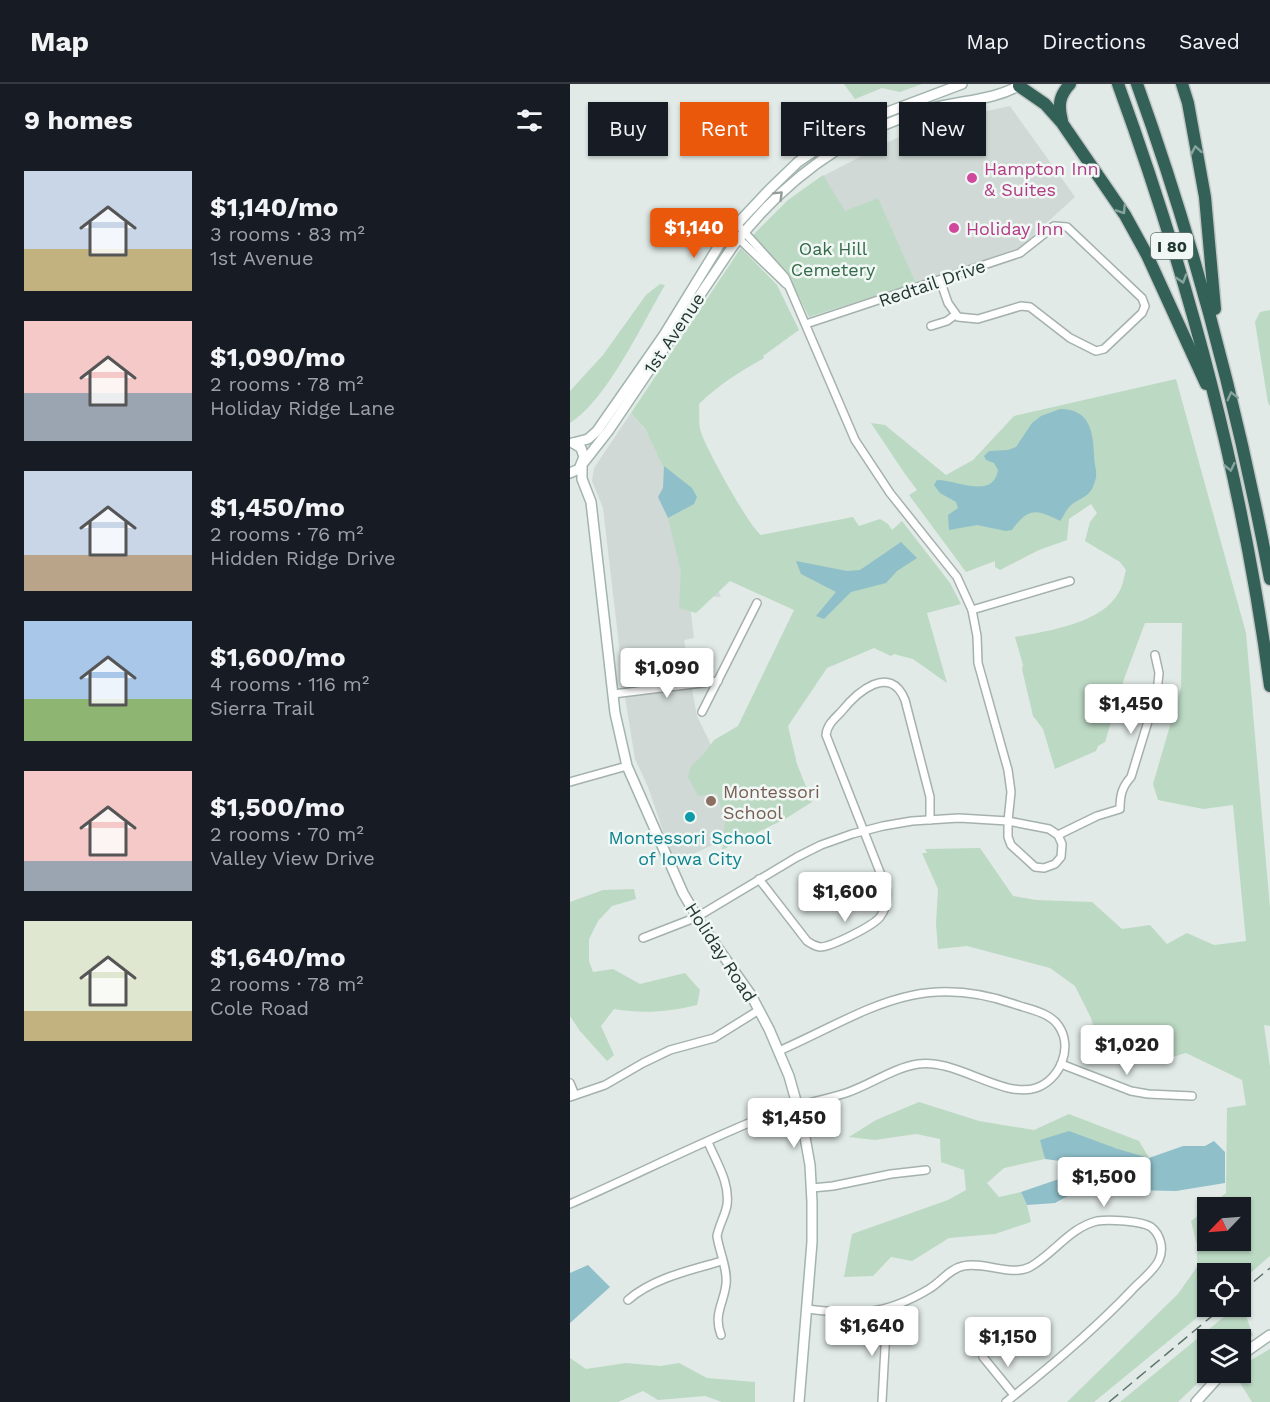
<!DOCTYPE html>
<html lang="en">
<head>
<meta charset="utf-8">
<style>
  :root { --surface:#171b24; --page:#242831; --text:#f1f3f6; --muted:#9ea1a6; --line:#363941; --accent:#ea580c }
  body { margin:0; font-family:"Work Sans",sans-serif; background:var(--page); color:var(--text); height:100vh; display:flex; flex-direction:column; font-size:22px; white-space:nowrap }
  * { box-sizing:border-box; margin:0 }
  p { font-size:20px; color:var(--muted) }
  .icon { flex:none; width:33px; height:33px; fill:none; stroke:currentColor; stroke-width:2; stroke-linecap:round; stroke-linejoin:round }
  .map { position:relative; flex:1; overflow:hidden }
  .side { display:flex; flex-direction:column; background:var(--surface); width:570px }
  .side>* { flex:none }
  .top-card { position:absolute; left:18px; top:18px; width:570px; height:54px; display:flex; gap:12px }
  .needle { width:39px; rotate:245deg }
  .tools { position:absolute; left:627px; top:1113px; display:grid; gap:12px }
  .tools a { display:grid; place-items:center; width:54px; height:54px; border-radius:0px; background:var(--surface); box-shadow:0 2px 4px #0004; font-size:30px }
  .price { position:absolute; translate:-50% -51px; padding:0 14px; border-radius:6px; background:#fff; color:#222; font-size:20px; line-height:39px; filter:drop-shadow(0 2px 3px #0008) }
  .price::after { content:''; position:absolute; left:50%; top:36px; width:18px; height:14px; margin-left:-9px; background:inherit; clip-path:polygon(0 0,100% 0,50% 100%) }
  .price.on { background:var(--accent); color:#fff }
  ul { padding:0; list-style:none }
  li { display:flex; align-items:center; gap:18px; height:150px; padding:0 24px }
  li span { display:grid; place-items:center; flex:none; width:168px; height:120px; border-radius:0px; color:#555 }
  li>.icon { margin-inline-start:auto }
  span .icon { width:72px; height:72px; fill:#fffc; stroke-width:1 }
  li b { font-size:26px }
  h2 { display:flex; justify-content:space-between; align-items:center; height:72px; padding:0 24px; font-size:26px }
  .chip { padding:0 21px; border-radius:0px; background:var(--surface); box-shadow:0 2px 4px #0004; font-size:21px; line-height:54px }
  .chip.on { background:var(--accent); color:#fff }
  header { display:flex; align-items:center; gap:36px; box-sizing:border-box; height:84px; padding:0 30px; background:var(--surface); border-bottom:2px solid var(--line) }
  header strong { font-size:28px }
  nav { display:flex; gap:33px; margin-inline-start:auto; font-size:21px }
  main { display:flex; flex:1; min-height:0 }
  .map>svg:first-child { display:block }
  .built { fill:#d0d9d5 }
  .green { fill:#bcd9c4 }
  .water { fill:#8fbfc9 }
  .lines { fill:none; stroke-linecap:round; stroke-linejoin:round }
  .street-casing { stroke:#a5b1ad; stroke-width:10 }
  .secondary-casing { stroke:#a2b4ae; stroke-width:12 }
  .highway-casing { stroke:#c2c7c6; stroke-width:15 }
  .street { stroke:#fff; stroke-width:7 }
  .secondary { stroke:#fff; stroke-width:9 }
  .highway { stroke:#336158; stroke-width:12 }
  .rail { stroke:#5e746e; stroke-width:1.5; stroke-dasharray:12 6; stroke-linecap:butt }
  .oneway { stroke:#88a49e }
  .oneway2 { stroke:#929c99 }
  .hotel-dot { fill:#d1479c; stroke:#f1f7f4; stroke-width:2 }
  .education-dot { fill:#8d6e63; stroke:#f1f7f4; stroke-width:2 }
  .culture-dot { fill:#0f9aa8; stroke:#f1f7f4; stroke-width:2 }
  .labels { text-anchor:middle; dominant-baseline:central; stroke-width:5; stroke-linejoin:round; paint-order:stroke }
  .shield { fill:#f1f7f4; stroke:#62716d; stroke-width:1.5 }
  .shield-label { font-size:16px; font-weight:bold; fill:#243833 }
  .hotel-label { font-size:18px; fill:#b23c85; stroke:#f1f7f4; text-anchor:start }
  .park-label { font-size:18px; fill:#336a49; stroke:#f1f7f4 }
  .street-label { font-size:18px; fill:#243833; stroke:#f1f7f4 }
  .education-label { font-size:18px; fill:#785e54; stroke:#f1f7f4; text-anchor:start }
  .culture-label { font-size:18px; fill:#0d838f; stroke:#f1f7f4 }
</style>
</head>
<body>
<header>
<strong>Map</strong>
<nav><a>Map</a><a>Directions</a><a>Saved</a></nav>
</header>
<main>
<section class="side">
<h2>9 homes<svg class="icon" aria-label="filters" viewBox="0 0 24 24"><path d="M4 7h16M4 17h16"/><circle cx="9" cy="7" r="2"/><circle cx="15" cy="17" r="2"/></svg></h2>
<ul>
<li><span style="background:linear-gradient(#c9d6e8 65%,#c2b280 0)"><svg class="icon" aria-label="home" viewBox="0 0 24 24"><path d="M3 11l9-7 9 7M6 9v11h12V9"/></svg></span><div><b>$1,140/mo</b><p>3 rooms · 83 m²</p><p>1st Avenue</p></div></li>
<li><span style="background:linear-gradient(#f6c9c9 60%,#9aa5b1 0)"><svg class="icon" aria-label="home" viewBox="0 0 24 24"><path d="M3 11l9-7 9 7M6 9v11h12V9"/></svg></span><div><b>$1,090/mo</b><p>2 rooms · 78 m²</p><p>Holiday Ridge Lane</p></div></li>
<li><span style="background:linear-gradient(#c9d6e8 70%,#b9a48a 0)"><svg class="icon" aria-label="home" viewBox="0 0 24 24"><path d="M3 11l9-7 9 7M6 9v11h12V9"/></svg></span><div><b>$1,450/mo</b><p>2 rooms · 76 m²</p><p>Hidden Ridge Drive</p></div></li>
<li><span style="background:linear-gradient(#a9c7e8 65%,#8fb573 0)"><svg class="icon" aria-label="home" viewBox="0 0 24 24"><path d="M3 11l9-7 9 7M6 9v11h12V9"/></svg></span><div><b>$1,600/mo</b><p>4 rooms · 116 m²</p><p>Sierra Trail</p></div></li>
<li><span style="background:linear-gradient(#f6c9c9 75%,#9aa5b1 0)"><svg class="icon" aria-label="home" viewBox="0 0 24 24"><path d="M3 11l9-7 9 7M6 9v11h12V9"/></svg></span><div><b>$1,500/mo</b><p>2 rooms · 70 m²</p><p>Valley View Drive</p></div></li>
<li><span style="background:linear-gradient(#dfe7d0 75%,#c2b280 0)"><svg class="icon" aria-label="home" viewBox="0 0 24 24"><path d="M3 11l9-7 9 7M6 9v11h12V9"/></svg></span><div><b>$1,640/mo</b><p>2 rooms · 78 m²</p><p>Cole Road</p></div></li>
</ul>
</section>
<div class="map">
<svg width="700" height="1318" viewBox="0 0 700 1318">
  <rect width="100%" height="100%" fill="#e1eae6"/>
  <g class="built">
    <path d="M440 22 505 113 449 164 346 199 308 115 275 128 253 92 352 41Z"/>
    <path d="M61 329 78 349 151 513 119 512 124 554 114 556 121 596 54 604 33 424 22 397 24 384Z"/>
    <path d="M122 605 127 632 147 673 206 731 104 779 78 703 65 675 55 613Z"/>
  </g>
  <g class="green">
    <path d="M274 0H352L330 8 312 4 285 15Z"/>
    <path d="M253 91 275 127 308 114 346 199 239 233 216 187 182 152 218 116Z"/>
    <path d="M171 164 207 201 229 246 193 272 194 274C171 287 148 301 129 320 130 329 128 340 131 348 135 363 180 444 191 451L283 433 289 442 310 435 318 440 322 446 332 437 380 499 391 520 357 529 377 599 343 575 324 570 321 572 304 564 257 584 218 642 227 680 242 718 215 735 152 766 155 738 147 709 128 712 118 693 121 682 134 670 144 656 168 642 224 526 160 497 126 529 109 524 111 488 98 434 113 426 76 346 61 329Z"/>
    <path d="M90 200 95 201C72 240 37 316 0 339V307L33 271 76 211Z"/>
    <path d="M700 226V322L698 319 685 238 690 228Z"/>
    <path d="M606 295 676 549 700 824V942L694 941 700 983V1172L671 1197 670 1190H638V1222L640 1223 524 1318H497L608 1210 627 1183V1161L621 1137 638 1124V1156H670V1124L638 1123 656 1109 657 1024 676 1021 672 996 616 969 586 978 529 962 521 934 505 902 480 884 397 862 368 865 366 840 368 805 352 769H357L355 765 410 764 443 812 466 816 522 818 552 845 580 841 597 860 617 849 644 861 676 857 663 721 633 725 588 716 583 700 611 604 612 539H575L554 595 535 658 528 662 526 667 485 685 473 645 463 632 452 585 453 581 445 553C477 547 532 540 549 508 553 502 554 493 556 486L550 478 515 457 520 438 527 429 521 420 499 435 497 456 469 466 430 486 425 483V477L396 488 339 411 347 406 335 390 301 339 315 341 376 391 403 376 444 332Z"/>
    <path d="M64 805 66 815 42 822 28 837 19 855V877L23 888 43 885 70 900 115 889 130 906 127 921C98 928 73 930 44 925L31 942 44 971 37 977 10 947 0 932V818L33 806Z"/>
    <path d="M349 1018 409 1037 464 1046 499 1030 569 1057 579 1074 545 1064 471 1056 475 1075 434 1084 417 1099 429 1113 451 1108 457 1121 461 1138 425 1150 379 1154 342 1177 321 1173 303 1192 274 1193 282 1150 378 1116 396 1106 394 1086 371 1078 370 1055 346 1050 305 1056 279 1053 306 1036Z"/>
    <path d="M671 1219 683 1251 671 1261 670 1256H638V1289L608 1318H550L666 1223 670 1222Z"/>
    <path d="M700 1265V1318H682L664 1289 670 1288 671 1282Z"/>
    <path d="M0 1274 16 1285 56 1279 90 1282 109 1279 137 1294 185 1298V1318H152L135 1312 88 1316 73 1307 48 1318H0Z"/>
  </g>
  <g class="water">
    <path d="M490 325C519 325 523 346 524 370 524 385 530 388 522 405 517 414 507 415 500 422 496 426 494 432 490 437 465 424 458 424 442 446L436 447 407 441 379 446 378 431 388 424 386 418 370 409 364 401 367 396C387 396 423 416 428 386L424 379 416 376 414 372 419 367 438 366 446 363 462 339 471 332Z"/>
    <path d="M94 382 122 404 127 413 124 420 98 434 88 413 93 404Z"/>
    <path d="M331 458 347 474 327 487 316 499 281 508 254 535 246 532 266 508 231 490 226 477 277 487 290 486Z"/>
    <path d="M499 1047 545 1064 579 1074 613 1062H635L644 1057 655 1068V1099L606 1107 556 1106 548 1094 537 1097 528 1104 507 1107 485 1119 457 1121 451 1108 489 1095 511 1080 475 1075 470 1056Z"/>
    <path d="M18 1181 40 1203 0 1239V1189Z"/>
  </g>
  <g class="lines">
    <g class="street-casing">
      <g id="street">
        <path d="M161 147 216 200"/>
        <path d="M236 240 450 169 484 142 497 143 572 214 575 222 572 229 534 265 526 267 500 254 460 223 451 222 408 235 388 233 378 219 370 196"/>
        <path d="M361 242 377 237 385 231"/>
        <path d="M402 526 500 497"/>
        <path d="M43 610 148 597"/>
        <path d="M132 628 187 519"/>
        <path d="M0 698 57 682"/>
        <path d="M488 751 527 732 550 725C550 711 552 703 561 693L587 608 589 589 585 571"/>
        <path d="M189 795 237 857C241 860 245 862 250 863 261 863 303 842 310 833 316 825 318 816 317 806L256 651C257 641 264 635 271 628 287 608 320 579 335 616L360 713V736"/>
        <path d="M73 854 127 833 227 773 251 761 282 750 313 742 342 737 389 734 438 737 479 745 488 751 492 760 491 773 485 780 474 784 465 783 441 761 438 753V737L441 708 438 686 408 579 407 552 402 526 387 493 320 409 285 356 215 193 167 140"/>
        <path d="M491 980 561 1007 578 1010 622 1012"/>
        <path d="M0 999 5 1011"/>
        <path d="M0 1013 35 1001 73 979 100 966 144 954 189 926"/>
        <path d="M138 1058C146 1078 160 1098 157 1121 155 1132 149 1141 147 1152 149 1167 158 1185 156 1200 154 1219 143 1230 151 1251"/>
        <path d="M242 1104 263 1102 321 1090 356 1086"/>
        <path d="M0 1120C66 1091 131 1058 198 1031 223 1021 251 1017 276 1009 300 1001 323 984 348 980 385 974 433 1015 466 1004 490 996 504 963 488 941 479 928 458 925 444 920 346 886 295 929 209 967"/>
        <path d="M58 1216C83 1194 121 1186 152 1177"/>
        <path d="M237 1225C287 1231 314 1232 359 1205 371 1198 379 1185 393 1182 414 1177 440 1193 460 1183 483 1170 501 1143 527 1137 539 1135 572 1137 581 1143 591 1151 594 1165 589 1176 584 1187 570 1197 562 1206 523 1247 480 1283 436 1318"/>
        <path d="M413 1273 444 1311"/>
        <path d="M312 1318 316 1246 312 1226"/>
      </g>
    </g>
    <g class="secondary-casing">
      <g id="secondary">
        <path d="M3 359 18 355 27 347 94 251 153 155 199 106 228 78 268 51 307 32 392 0"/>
        <path d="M14 378 39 346 163 162C214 96 278 48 359 25 390 16 424 17 452 0"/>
        <path d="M12 381V395L21 418 45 629 57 682 113 809 133 843 181 911 199 945 219 992 233 1042 240 1081 242 1118V1158L229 1318"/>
        <path d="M0 389 9 385 14 373 11 364 3 359"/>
        <path d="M670 1272 700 1251"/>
        <path d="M626 1318 653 1288"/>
      </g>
    </g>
    <g class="highway-casing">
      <g id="highway">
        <path d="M548 0C619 195 673 397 700 602"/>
        <path d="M567 0C625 161 668 326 700 495"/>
        <path d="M612 0 618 19 635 113 645 225"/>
        <path d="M449 2 475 20 492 39 555 131 577 171 636 300"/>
        <path d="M492 37C488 21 489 12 500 0"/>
      </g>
    </g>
    <use href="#street" class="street"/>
    <use href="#secondary" class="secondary"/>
    <use href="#highway" class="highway"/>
    <g class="rail">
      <path d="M670 1209 700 1184"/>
      <path d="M539 1318 654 1222"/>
    </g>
  </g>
  <defs><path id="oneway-chevron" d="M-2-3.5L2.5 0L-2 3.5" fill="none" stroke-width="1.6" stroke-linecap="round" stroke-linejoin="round" transform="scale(1.5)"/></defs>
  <g class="oneway">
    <use href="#oneway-chevron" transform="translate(626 66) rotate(-100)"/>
    <use href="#oneway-chevron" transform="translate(552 126) rotate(57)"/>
    <use href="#oneway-chevron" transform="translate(612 195) rotate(73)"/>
    <use href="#oneway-chevron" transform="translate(662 312) rotate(-104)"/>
    <use href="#oneway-chevron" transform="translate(660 383) rotate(78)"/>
  </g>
  <use class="oneway2" href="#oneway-chevron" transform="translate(209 111) rotate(-45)"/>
  <g class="hotel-dot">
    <circle cx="402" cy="94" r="6"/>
    <circle cx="384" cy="144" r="6"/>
  </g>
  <circle class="education-dot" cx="141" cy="717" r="6"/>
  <circle class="culture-dot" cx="120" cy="733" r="6"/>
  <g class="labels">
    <rect class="shield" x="581" y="149" width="42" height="26" rx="4.5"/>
    <g class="shield-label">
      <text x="602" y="162">I 80</text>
    </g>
    <g class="hotel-label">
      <text x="414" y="84">Hampton Inn<tspan x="414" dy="21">&amp; Suites</tspan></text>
      <text x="396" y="144">Holiday Inn</text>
    </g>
    <g class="park-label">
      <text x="263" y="164">Oak Hill<tspan x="263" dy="21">Cemetery</tspan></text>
    </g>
    <g class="street-label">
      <text transform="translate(362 199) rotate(-19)">Redtail Drive</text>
      <text transform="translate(104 249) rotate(-56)">1st Avenue</text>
      <text transform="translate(151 868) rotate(57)">Holiday Road</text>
    </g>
    <g class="education-label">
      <text x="153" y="707">Montessori<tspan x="153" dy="21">School</tspan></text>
    </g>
    <g class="culture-label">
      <text x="120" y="753">Montessori School<tspan x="120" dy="21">of Iowa City</tspan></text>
    </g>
  </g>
</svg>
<div class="tools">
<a><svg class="needle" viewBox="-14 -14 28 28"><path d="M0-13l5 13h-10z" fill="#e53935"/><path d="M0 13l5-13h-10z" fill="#9ea1a6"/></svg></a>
<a><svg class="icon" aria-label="locate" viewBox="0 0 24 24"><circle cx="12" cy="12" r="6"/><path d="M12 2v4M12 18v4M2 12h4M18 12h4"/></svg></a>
<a><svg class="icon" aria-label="layers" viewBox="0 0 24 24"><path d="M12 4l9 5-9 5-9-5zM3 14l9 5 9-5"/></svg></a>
</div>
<b class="price on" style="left:124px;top:175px">$1,140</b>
<b class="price" style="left:97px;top:615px">$1,090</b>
<b class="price" style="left:561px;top:651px">$1,450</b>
<b class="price" style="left:275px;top:839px">$1,600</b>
<b class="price" style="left:557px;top:992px">$1,020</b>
<b class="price" style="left:224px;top:1065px">$1,450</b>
<b class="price" style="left:534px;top:1124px">$1,500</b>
<b class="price" style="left:302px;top:1273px">$1,640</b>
<b class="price" style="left:438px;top:1284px">$1,150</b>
<div class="top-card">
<a class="chip">Buy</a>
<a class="chip on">Rent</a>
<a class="chip">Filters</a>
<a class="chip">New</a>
</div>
</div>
</main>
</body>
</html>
